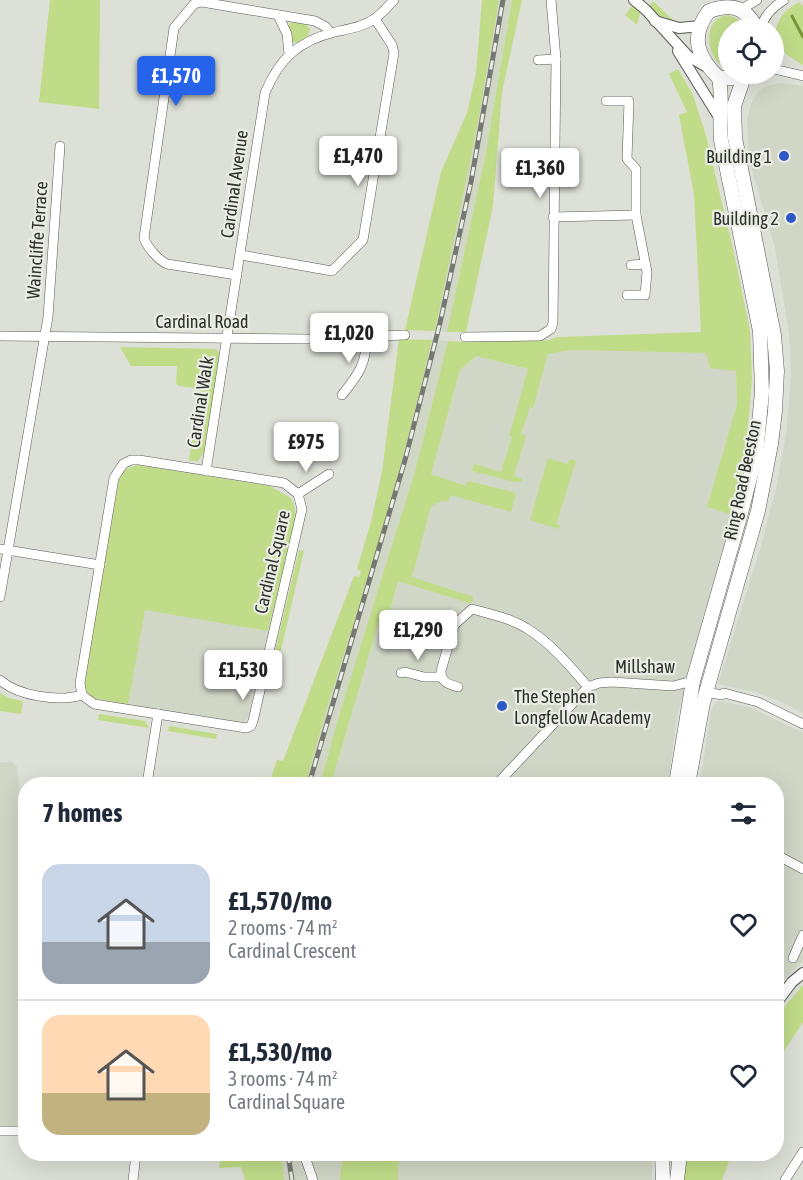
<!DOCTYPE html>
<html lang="en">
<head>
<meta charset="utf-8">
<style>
  :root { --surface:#fff; --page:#f6f6f7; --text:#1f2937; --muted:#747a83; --line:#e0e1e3; --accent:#2563eb }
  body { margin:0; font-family:"Asap Condensed",sans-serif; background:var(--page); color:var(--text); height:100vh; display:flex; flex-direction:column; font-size:22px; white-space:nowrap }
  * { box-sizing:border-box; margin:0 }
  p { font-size:20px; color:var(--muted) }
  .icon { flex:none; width:33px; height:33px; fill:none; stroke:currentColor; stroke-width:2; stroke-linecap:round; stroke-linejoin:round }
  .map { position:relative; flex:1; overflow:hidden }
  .side { position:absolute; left:18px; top:777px; width:766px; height:384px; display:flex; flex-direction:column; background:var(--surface); border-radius:24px; box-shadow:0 6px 24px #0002 }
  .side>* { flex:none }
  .buttons { position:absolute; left:718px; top:18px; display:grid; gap:12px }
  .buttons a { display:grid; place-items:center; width:66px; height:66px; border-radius:50%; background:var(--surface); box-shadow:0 6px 24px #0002; font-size:30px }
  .price { position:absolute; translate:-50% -51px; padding:0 14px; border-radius:6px; background:#fff; color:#222; font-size:20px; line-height:39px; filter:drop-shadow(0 2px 3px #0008) }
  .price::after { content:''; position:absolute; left:50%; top:36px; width:18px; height:14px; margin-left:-9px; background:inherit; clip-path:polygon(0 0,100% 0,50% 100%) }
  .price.current { background:var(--accent); color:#fff }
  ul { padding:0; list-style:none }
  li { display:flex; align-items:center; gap:18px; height:150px; padding:0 24px }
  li+li { border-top:2px solid var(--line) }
  li span { display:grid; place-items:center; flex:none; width:168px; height:120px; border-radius:18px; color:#555 }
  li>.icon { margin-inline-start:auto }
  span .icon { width:72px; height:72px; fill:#fffc; stroke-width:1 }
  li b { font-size:26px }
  h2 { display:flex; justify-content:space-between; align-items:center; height:72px; padding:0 24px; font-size:26px }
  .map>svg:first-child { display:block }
  .built { fill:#d0d7c6 }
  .green { fill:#c0dc89 }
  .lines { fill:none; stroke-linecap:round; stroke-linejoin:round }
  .stream { stroke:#799535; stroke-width:3 }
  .minor-casing { stroke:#575a52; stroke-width:10 }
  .major-casing { stroke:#575a52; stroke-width:12 }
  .highway-casing { stroke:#575a52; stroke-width:15 }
  .minor { stroke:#fff; stroke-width:9 }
  .major { stroke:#fff; stroke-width:10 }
  .highway { stroke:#fff; stroke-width:14 }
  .rail-casing { stroke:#767973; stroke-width:5 }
  .rail { stroke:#e9ede3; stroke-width:3; stroke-dasharray:9; stroke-linecap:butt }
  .poi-dot { fill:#2f58c7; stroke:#e9ede3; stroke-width:2 }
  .labels { text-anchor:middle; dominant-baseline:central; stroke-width:4.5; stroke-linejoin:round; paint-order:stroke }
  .poi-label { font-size:18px; fill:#2e302c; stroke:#e9ede3; text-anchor:end }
  .street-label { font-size:18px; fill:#2e302c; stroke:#e9ede3 }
</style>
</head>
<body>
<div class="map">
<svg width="803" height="1180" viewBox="0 0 803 1180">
  <rect width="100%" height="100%" fill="#dce0d6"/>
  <g class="built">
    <path d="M499 0H512L485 157 447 332 435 331 477 128Z"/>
    <path d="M782 83 803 86V713L777 700 755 692 718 684 761 546 776 489 786 435 791 378 789 333 775 248 749 160 747 120 751 104 758 92 766 86Z"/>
    <path d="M432 340 448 341 415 471 342 707 320 784H306L316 745 389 506Z"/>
    <path d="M571 350 706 353 736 371 737 404 707 507 733 515 677 716 668 784H331L379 621 387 623 413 526 431 474 460 370 476 356 542 373 548 354Z"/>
    <path d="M144 609 268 631 248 718 243 723 128 705Z"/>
    <path d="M718 701 749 707 803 733V961L777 986V784H700L711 711 714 705Z"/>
    <path d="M0 762H12L17 767 25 844V1131H0Z"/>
    <path d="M281 1154H344L342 1180H284Z"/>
    <path d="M399 1154H652V1180H398Z"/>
  </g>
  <g class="green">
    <path d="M50 0H100L99 109 39 102Z"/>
    <path d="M482 0H499L477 128 435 331 405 330 441 172 467 113 476 73Z"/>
    <path d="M512 0H522L502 92 493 206 466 332H447L485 157Z"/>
    <path d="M653 1 674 21 665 17 658 18 649 7Z"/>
    <path d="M799 2 803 6V65L787 55 774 38C778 18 782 12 799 2Z"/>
    <path d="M632 6 640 13 637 25 625 15Z"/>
    <path d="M727 15 740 20 746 28H729V69C705 62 701 18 727 15Z"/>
    <path d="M292 21 305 24 310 29 308 36 296 43 293 42 288 26Z"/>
    <path d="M678 69 693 95 705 132 734 253 750 331 752 377 748 431 745 465 733 515 707 507 737 404 736 371 710 368 706 353 571 350 548 354 533 408 530 407 521 434 526 436 514 476 522 479 521 482H514L472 471 474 464 501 472 512 437 509 436 528 369 476 356 460 370 431 474 466 486 468 481 513 492 516 494 511 512 451 495 448 501H442L431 506 412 577 474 597 472 602 469 603 398 581 387 623 379 621 331 784H320L342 706 415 471 448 341 463 342 549 340 557 337 701 332 694 195 679 115 687 112 669 74Z"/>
    <path d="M399 339 432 340C413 422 391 503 366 583 346 650 323 716 306 784H269L277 760 283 761 354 576 359 577 361 571 357 569 371 522 382 472Z"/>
    <path d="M120 347 216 349 220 355 204 452 198 461H189L200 389 179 386 176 383 177 366H131Z"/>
    <path d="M548 458 568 464 570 459 576 461 556 524 561 526 558 529 530 520Z"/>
    <path d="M137 465 270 486 291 498 294 504 296 517 268 631 145 610 128 705 90 697 85 687V681L119 479 126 469Z"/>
    <path d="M299 550 304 551 276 671 271 669Z"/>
    <path d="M0 693 9 698 23 701 21 714 0 711Z"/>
    <path d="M99 714 145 721 149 728 98 720Z"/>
    <path d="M169 726 217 734 216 739 168 731Z"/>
    <path d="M803 985V1022L777 1062V1016Z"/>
    <path d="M221 1154H281L284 1180H245L241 1167 219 1168Z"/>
    <path d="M343 1154H399L398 1180H340Z"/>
    <path d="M687 1154H732L722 1180H683Z"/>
  </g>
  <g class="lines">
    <path class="stream" d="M792 16 803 37"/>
    <g class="minor-casing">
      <g id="minor">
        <path d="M742 9 757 0"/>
        <path d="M278 15 287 34 289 54"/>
        <path d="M761 28C764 15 773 7 784 0"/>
        <path d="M538 60 556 59"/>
        <path d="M774 69 803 76"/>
        <path d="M606 101H629L627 159 636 169V215L647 272 645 295H627"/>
        <path d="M553 217 636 215"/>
        <path d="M241 255 332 271 363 240 394 53 392 45 375 19"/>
        <path d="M631 265 645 264"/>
        <path d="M237 275 167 264C158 260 147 247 144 238L174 28 194 4 202 2 315 21 326 27 330 33"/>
        <path d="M0 336 310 339 405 335"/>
        <path d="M465 337 540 336 551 329 553 323 556 59 551 0"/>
        <path d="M342 395C359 374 366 364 367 337"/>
        <path d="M131 460H139L284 483 298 494 302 509 253 721 251 726 246 728 94 704 82 695 80 683 114 478 123 464Z"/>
        <path d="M206 471 265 93C279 59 298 41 335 32 348 29 363 27 374 19 382 14 388 6 394 0"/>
        <path d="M298 494 329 474"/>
        <path d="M0 549 100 565"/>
        <path d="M0 597 48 317 60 146"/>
        <path d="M401 673 405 672 424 677H441"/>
        <path d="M0 680C18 696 58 702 82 695"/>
        <path d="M458 687C448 684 441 682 441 671L454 625 472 609C490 614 510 618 526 628 550 642 570 666 588 687"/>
        <path d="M706 692 722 695 724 693 758 702 803 724"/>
        <path d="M147 784 158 714"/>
        <path d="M497 784 588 687 599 683 612 682 673 686 693 681"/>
        <path d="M777 855 803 869"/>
        <path d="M793 958 803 935"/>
        <path d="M0 1131H26"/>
        <path d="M304 1154 313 1180"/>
        <path d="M133 1180 136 1154"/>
        <path d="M785 1180 803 1152"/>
      </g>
    </g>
    <g class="major-casing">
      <g id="major">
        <path d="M634 0 646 10 688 56 707 67"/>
        <path d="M655 21 679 28 701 26"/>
        <path d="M678 51 719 117"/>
        <path d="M777 1002 792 982 803 973"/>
      </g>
    </g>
    <g class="highway-casing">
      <g id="highway">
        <path d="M744 74 736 78H719C698 58 689 37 709 11 732 3 745 7 757 28"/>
        <path d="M676 784 693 681 741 513 756 454 762 392 760 331 721 140C719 119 723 98 719 78"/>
        <path d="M688 784 703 703 758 511 771 444 775 411 777 371 774 335 735 138 734 106 745 74"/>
        <path d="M662 1154 663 1180"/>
        <path d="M677 1180 680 1154"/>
      </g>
    </g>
    <use href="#minor" class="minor"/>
    <use href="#major" class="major"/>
    <use href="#highway" class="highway"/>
    <g class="rail-casing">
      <g id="rail">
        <path d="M309 784 405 460 440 323 471 182 503 0"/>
        <path d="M288 1154 292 1180"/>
      </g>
    </g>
    <use href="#rail" class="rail"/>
  </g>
  <g class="poi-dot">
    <circle cx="784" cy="156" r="6"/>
    <circle cx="791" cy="218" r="6"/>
    <circle cx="502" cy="706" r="6"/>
  </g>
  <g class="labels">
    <g class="poi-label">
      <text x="772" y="156">Building 1</text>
      <text x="779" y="218">Building 2</text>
      <text x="514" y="696" text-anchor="start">The Stephen<tspan x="514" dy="21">Longfellow Academy</tspan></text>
    </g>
    <g class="street-label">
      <text transform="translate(234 184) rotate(-82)">Cardinal Avenue</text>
      <text transform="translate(37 240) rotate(-86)">Waincliffe Terrace</text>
      <text x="202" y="321">Cardinal Road</text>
      <text transform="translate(200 402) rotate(-81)">Cardinal Walk</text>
      <text transform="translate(742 480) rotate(-78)">Ring Road Beeston</text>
      <text transform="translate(272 562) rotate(-77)">Cardinal Square</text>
      <text x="645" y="666">Millshaw</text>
    </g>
  </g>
</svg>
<div class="buttons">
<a><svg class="icon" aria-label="locate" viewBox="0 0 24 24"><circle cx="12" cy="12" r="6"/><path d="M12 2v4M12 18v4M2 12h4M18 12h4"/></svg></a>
</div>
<b class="price current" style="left:176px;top:107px">£1,570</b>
<b class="price" style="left:358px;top:187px">£1,470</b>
<b class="price" style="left:540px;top:199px">£1,360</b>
<b class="price" style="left:349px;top:364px">£1,020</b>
<b class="price" style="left:306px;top:473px">£975</b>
<b class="price" style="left:418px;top:661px">£1,290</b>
<b class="price" style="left:243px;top:701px">£1,530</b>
<section class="side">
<h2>7 homes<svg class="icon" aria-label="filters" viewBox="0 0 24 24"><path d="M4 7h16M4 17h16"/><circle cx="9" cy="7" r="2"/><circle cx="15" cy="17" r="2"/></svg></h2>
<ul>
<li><span style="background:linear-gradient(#c9d6e8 65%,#9aa5b1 0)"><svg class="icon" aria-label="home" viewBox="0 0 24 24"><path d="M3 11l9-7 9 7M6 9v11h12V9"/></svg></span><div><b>£1,570/mo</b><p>2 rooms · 74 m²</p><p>Cardinal Crescent</p></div><svg class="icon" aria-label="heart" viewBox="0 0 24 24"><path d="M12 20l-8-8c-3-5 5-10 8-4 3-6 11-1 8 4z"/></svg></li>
<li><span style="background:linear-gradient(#ffd9b3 65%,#c2b280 0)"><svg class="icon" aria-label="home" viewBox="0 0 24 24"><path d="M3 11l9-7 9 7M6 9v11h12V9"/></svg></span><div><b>£1,530/mo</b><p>3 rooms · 74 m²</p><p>Cardinal Square</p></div><svg class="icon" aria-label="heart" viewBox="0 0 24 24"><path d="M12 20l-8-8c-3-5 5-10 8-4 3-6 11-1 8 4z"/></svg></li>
</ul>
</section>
</div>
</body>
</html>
